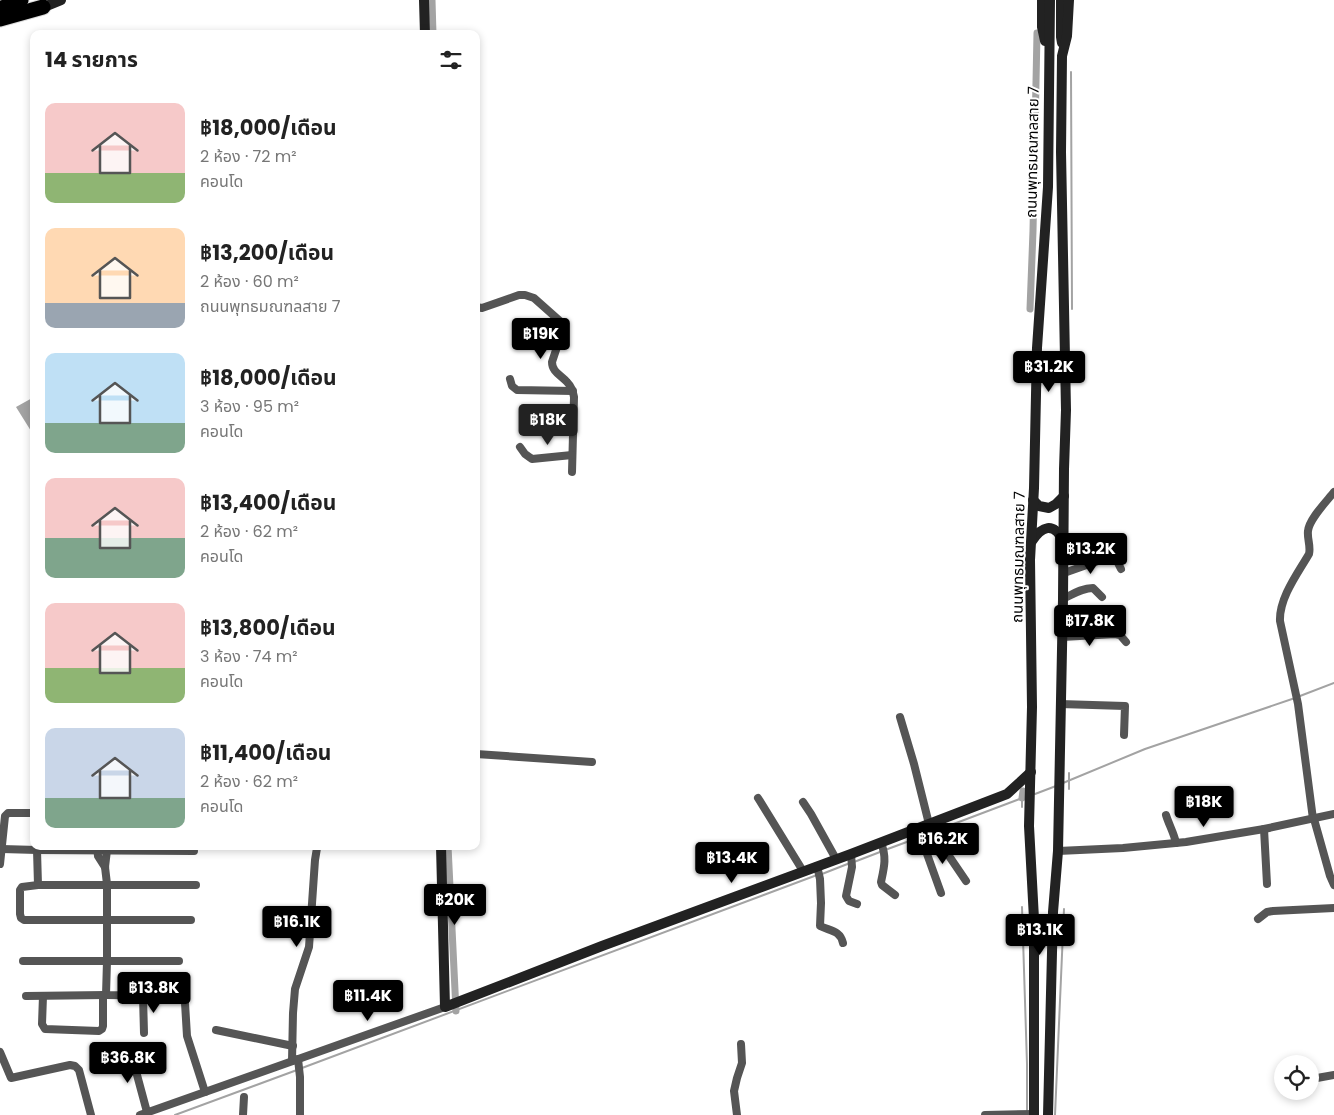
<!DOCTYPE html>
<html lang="th">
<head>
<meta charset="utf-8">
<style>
  :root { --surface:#fff; --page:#f2f2f2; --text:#222; --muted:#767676; --accent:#000 }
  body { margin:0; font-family:Poppins,"Noto Sans Thai",sans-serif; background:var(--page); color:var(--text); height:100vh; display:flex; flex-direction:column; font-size:19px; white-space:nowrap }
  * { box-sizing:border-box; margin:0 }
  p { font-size:16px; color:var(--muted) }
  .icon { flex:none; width:28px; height:28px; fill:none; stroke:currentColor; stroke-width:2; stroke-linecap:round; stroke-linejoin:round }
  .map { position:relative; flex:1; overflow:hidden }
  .sheet { position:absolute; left:30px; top:30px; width:450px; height:820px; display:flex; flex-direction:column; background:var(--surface); border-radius:10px; box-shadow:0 2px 8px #0003 }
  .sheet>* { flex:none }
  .fabs { position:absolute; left:1274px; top:1055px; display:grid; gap:10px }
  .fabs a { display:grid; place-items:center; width:45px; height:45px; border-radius:50%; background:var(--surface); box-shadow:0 2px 8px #0003; font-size:25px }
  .price { position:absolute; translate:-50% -42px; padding:0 11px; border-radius:5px; background:var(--accent); color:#fff; font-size:16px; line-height:32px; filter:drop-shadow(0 1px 2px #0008) }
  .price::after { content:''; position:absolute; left:50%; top:30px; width:15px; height:11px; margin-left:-8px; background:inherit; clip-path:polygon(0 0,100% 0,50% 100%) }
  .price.selected { background:#222; color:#fff }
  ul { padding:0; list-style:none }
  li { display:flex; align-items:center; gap:15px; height:125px; padding:0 15px }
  li span { display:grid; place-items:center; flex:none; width:140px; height:100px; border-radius:10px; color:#555 }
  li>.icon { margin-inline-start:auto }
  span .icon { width:60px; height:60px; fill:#fffc; stroke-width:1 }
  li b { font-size:21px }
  h2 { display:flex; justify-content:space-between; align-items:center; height:60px; padding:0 15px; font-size:21px }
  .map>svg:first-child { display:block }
  .water { fill:#a3a3a3 }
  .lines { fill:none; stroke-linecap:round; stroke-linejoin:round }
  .stream { stroke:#a3a3a3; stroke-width:2 }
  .canal { stroke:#a3a3a3; stroke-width:7 }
  .highway-casing { stroke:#dbdbdb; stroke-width:17 }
  .street { stroke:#555; stroke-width:8 }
  .secondary { stroke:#222; stroke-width:10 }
  .highway { stroke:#000; stroke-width:15 }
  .labels { text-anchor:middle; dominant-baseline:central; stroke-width:4; stroke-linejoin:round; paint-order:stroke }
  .street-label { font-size:15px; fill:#000; stroke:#fff }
</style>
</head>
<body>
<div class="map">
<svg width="1334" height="1115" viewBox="0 0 1334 1115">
  <rect width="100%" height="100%" fill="#fff"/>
  <path class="water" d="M34 397V431H31L16 407Z"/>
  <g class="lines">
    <g class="stream">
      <path d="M1071 72 1072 309"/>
      <path d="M1300 696 1334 683"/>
      <path d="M1063 783 1145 749 1295 698"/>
      <path d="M1069 789V773"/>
      <path d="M1035 794 1056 786"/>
      <path d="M1022 798V807"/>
      <path d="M927 834 1025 797"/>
      <path d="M885 850 923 836"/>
      <path d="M854 862 880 852"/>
      <path d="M822 874 850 863"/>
      <path d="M1022 907 1027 1064V1112"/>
      <path d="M302 1068 817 875"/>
      <path d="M175 1115 297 1070"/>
      <path d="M1055 1115 1064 909"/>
    </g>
    <g class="canal">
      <path d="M432 0 433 34"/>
      <path d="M1030 309 1033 231 1037 33"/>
      <path d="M1022 798 1023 791"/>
      <path d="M448 846 456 1011"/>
    </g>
    <g class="highway-casing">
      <g id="highway">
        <path d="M0 9 21 0"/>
        <path d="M0 19 43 7"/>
      </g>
    </g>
    <g class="street">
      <path d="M476 307 482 308 519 295H525L534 298 561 322 563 328 562 332 552 362C552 372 561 375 567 382 571 386 573 391 574 397L572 472"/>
      <path d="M510 379 512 386 517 390 573 391"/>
      <path d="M520 447 525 454 532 459 572 455"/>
      <path d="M1064 573 1112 556 1116 559 1121 569"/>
      <path d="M1063 599C1073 594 1082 588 1093 588L1102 597"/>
      <path d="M1062 637 1115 634 1120 635 1126 642"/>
      <path d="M1060 704 1125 706 1124 735"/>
      <path d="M900 717 914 764 929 824"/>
      <path d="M476 754 592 762"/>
      <path d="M758 798 803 871"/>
      <path d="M803 802 811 814 836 859"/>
      <path d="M1166 815C1169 825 1174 833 1176 843"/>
      <path d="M1313 819 1298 704 1280 621C1279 598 1298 573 1309 554 1311 546 1307 539 1308 531 1309 519 1327 501 1334 492"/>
      <path d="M1314 819 1330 876 1334 885"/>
      <path d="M921 827 926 841 927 854 941 893"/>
      <path d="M1264 829 1267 884"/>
      <path d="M881 843C887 857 884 868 881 882L882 885 895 895"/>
      <path d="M97 846 98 856 105 867"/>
      <path d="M926 847 949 856 966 881"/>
      <path d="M2 849 37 850 194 851"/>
      <path d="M37 850 38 885 22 887 20 890V914L21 918 24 920H191"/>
      <path d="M107 850 105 867 107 884V961L106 995 180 996 183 998 185 1003 187 1036 205 1092"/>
      <path d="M1058 851 1123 848 1186 842 1264 829 1334 814"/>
      <path d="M851 854 852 867 846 896 849 901 857 904"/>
      <path d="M0 864 5 816 8 813H34"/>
      <path d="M817 866 820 879 821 903 820 926C830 931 840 930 843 943"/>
      <path d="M38 885H196"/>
      <path d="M1258 919 1267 912 1273 911 1334 908"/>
      <path d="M23 961H179"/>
      <path d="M26 996 106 995"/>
      <path d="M43 996 42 1024 45 1029 99 1031 102 1029 103 1026V995"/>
      <path d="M143 996 144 1033"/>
      <path d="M216 1030 293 1046"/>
      <path d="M130 1049 147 1112"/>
      <path d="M0 1052 11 1078 70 1065 75 1066 79 1070 91 1115"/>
      <path d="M298 1059 300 1077V1115"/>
      <path d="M292 1061 293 1013 295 989 309 947 315 860 317 848 319 846"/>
      <path d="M1317 1078 1334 1075"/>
      <path d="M140 1115 445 1007"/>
      <path d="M243 1115 244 1097"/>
      <path d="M737 1115 734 1091 737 1078 742 1063 741 1044"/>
      <path d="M985 1115 1034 1114"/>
    </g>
    <g class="secondary">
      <path d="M424 0 425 34"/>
      <path d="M1042 0V27L1045 41"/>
      <path d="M1061 0V37L1062 43"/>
      <path d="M39 9 61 0"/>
      <path d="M1033 500 1039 506 1049 508 1056 504 1064 496"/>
      <path d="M1032 541C1042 526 1053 522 1063 540"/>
      <path d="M441 846 445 1007 602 946 851 854 1007 794 1031 772"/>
      <path d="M1034 1115V919L1029 826 1032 707 1030 560 1034 488 1037 348 1048 187 1050 0"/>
      <path d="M1048 1115 1053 912 1058 851 1063 599 1064 469 1066 410 1061 152 1062 56 1067 36 1069 0"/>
    </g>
    <use href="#highway" class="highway"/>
  </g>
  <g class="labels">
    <g class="street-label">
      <text transform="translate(1032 152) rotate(-89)">ถนนพุทธมณฑลสาย 7</text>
      <text transform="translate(1018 557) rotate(-89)">ถนนพุทธมณฑลสาย 7</text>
    </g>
  </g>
</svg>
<div class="fabs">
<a><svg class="icon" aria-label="locate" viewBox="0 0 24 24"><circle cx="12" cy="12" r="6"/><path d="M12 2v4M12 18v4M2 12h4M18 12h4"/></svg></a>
</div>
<b class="price" style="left:541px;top:360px">฿19K</b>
<b class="price" style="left:1049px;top:393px">฿31.2K</b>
<b class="price selected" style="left:548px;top:446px">฿18K</b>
<b class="price" style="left:1091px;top:575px">฿13.2K</b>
<b class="price" style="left:1090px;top:647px">฿17.8K</b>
<b class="price" style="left:1204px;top:828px">฿18K</b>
<b class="price" style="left:943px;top:865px">฿16.2K</b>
<b class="price" style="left:732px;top:884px">฿13.4K</b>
<b class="price" style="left:455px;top:926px">฿20K</b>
<b class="price" style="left:297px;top:948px">฿16.1K</b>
<b class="price" style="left:1040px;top:956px">฿13.1K</b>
<b class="price" style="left:154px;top:1014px">฿13.8K</b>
<b class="price" style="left:368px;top:1022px">฿11.4K</b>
<b class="price" style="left:128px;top:1084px">฿36.8K</b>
<section class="sheet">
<h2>14 รายการ<svg class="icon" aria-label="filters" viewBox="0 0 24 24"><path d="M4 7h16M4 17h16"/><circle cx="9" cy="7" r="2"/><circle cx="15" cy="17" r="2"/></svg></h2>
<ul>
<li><span style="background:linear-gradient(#f6c9c9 70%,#8fb573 0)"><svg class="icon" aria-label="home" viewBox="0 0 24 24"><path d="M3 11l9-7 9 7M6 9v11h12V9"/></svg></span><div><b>฿18,000/เดือน</b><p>2 ห้อง · 72 m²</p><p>คอนโด</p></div></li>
<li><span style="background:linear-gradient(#ffd9b3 75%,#9aa5b1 0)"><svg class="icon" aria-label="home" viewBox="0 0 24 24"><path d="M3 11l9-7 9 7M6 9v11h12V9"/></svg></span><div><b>฿13,200/เดือน</b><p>2 ห้อง · 60 m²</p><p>ถนนพุทธมณฑลสาย 7</p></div></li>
<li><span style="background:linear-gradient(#bfe0f5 70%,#7fa58c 0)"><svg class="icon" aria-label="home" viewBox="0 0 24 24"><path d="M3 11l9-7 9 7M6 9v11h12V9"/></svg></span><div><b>฿18,000/เดือน</b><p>3 ห้อง · 95 m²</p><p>คอนโด</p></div></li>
<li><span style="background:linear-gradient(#f6c9c9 60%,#7fa58c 0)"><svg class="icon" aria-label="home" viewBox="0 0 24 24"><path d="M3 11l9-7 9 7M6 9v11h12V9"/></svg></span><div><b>฿13,400/เดือน</b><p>2 ห้อง · 62 m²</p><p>คอนโด</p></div></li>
<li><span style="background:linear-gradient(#f6c9c9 65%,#8fb573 0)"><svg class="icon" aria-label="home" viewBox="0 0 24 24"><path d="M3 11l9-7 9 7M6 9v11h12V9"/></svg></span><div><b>฿13,800/เดือน</b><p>3 ห้อง · 74 m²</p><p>คอนโด</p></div></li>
<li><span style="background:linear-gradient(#c9d6e8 70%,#7fa58c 0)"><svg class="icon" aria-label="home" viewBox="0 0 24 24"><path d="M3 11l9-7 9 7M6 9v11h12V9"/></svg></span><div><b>฿11,400/เดือน</b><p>2 ห้อง · 62 m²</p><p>คอนโด</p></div></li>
</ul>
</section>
</div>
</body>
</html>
